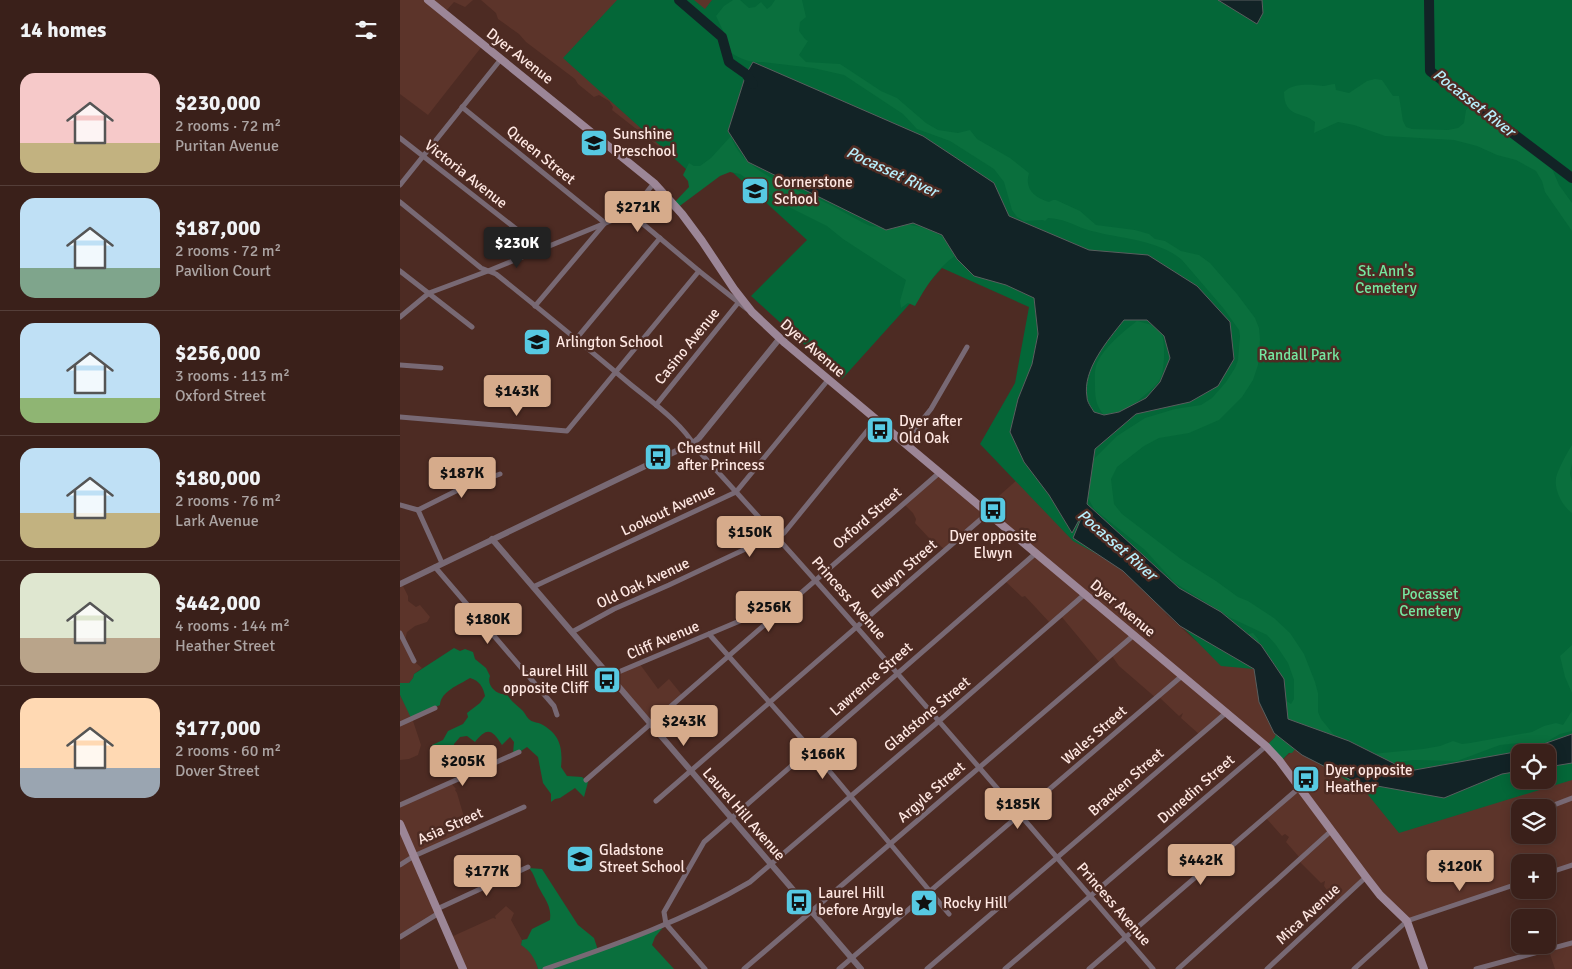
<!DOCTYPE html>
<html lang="en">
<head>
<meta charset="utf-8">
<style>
  :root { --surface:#3a201a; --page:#452d27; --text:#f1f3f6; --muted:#aba3a2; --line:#543e39; --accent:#d6ab8b }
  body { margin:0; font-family:Signika,sans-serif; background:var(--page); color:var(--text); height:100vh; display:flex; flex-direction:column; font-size:19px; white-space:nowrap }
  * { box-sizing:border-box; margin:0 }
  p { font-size:16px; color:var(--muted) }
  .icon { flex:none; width:28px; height:28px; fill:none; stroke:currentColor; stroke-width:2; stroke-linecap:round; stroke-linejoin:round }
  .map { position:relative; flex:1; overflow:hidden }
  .sheet { display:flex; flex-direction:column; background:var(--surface); width:400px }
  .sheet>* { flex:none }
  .tools { position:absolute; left:1111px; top:744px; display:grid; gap:10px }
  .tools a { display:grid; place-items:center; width:45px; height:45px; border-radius:10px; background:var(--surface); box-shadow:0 2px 12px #0003,0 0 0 1px var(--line); font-size:25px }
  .price { position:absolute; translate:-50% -42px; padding:0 11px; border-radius:5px; background:var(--accent); color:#111; font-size:16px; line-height:32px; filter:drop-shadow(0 1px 2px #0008) }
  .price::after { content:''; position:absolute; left:50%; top:30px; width:15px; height:11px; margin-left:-8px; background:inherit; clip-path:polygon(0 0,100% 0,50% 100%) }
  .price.current { background:#222; color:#fff }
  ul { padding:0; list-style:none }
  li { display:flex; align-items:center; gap:15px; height:125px; padding:0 20px }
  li+li { border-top:1px solid var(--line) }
  li span { display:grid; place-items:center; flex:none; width:140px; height:100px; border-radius:15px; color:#555 }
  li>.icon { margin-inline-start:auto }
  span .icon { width:60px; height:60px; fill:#fffc; stroke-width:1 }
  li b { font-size:21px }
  h2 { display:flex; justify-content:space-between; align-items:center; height:60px; padding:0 20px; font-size:21px }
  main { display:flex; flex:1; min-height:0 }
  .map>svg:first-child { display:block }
  .built { fill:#5c342a; fill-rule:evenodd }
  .green { fill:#046738; fill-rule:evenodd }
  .forest { fill:#0a6f3d }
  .water { fill:#122326; stroke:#595e5e; fill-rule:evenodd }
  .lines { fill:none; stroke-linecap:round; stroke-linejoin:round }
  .river { stroke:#122326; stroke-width:10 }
  .minor { stroke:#786974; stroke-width:5 }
  .tertiary { stroke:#786974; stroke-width:6 }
  .secondary { stroke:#9c8697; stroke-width:8 }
  .labels { text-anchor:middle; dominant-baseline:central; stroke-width:5; stroke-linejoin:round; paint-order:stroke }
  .street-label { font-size:15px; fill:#fee7e2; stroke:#4d2b23 }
  .poi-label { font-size:15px; fill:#fee7e2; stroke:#4d2b23; text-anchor:start }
  .park-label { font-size:15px; fill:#75e7a0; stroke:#4d2b23 }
  .water-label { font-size:16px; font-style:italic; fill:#b8effc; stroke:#4d2b23 }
</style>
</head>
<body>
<main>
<section class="sheet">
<h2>14 homes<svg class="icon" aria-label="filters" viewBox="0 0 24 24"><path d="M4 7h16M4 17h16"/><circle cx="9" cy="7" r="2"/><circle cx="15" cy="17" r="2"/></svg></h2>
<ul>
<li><span style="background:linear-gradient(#f6c9c9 70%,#c2b280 0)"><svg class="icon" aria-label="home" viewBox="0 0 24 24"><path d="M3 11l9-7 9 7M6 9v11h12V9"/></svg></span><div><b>$230,000</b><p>2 rooms · 72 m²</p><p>Puritan Avenue</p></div></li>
<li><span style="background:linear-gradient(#bfe0f5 70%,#7fa58c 0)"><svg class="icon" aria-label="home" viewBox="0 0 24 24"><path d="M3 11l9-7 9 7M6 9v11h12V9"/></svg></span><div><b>$187,000</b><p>2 rooms · 72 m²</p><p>Pavilion Court</p></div></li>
<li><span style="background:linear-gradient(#bfe0f5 75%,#8fb573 0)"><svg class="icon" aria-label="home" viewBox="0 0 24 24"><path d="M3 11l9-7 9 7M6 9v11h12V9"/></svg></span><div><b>$256,000</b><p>3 rooms · 113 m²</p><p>Oxford Street</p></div></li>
<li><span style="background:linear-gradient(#bfe0f5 65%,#c2b280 0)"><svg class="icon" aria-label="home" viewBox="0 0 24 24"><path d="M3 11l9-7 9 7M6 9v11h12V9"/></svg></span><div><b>$180,000</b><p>2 rooms · 76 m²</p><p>Lark Avenue</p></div></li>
<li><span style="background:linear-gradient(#dfe7d0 65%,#b9a48a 0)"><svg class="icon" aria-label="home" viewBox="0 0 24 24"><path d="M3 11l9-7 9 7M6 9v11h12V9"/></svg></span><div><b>$442,000</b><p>4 rooms · 144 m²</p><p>Heather Street</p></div></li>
<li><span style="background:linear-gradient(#ffd9b3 70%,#9aa5b1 0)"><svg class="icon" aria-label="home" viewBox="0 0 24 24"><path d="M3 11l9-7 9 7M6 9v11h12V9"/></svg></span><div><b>$177,000</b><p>2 rooms · 60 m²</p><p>Dover Street</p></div></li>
</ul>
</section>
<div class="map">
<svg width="1172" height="969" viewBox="0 0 1172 969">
  <rect width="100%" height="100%" fill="#4d2b23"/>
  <g class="built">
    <path d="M0 0H73L65 7 54 2 44 13 83 45 28 115 0 94Z"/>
    <path d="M81 0H333L272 157 212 110 213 107 209 101 199 95 194 97 178 84 175 79 126 42 119 34 98 19 96 13Z"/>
    <path d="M627 471 717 564 757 601 767 615 796 641 813 650 833 652 858 672 876 733 875 737 866 746 829 714 800 735 781 718 783 713 779 716 759 697 756 698 719 666 712 656 700 663 661 616 651 624 625 596 622 597 605 581 636 554 589 514 545 550 533 539H530L515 523 516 519 513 513 504 504 538 474 586 511 591 503Z"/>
    <path d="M2 584 8 596V601L16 607 20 605 30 617 27 622 15 626 7 632 4 644 10 658 22 668 14 674 13 678 9 683H0V585Z"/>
    <path d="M239 663 258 689 269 679 282 695 249 722 213 675Z"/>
    <path d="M0 695 12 718 21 745 18 755 9 759 0 760Z"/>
    <path d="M896 748 906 757 932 770 1120 780H1148L1172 772V865L1148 874V862H1120V883L1008 922 966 878 937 904 924 886 925 881 921 883 899 861 900 858 886 842 889 837 885 834 882 836 866 818 899 789 880 762ZM1120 808H1148V835H1120Z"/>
    <path d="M50 782 56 789 55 790 57 793 64 817 71 830 16 856 37 917 0 938V806Z"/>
    <path d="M106 906 114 913 111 920 122 940 121 945 126 948 135 958 138 969H63L51 937 93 918 96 919 95 916Z"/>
    <path d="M1172 943V969H1155L1149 951Z"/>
  </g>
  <path class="green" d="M217 0H294L305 9 312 0H1172V780L999 833 965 791 896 750 869 723 854 669 821 666 726 570 673 541 580 444 615 383 629 307 542 268 442 379 351 296 407 240 330 170 297 179 163 58ZM1120 752H1148V780H1120Z"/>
  <g class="forest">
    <path d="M333 0H340L349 8 355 7 361 2 367 9 371 6 375 0H402L406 17 400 22 399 31 405 39 408 41 399 55 406 62 440 64 481 91 497 98 526 123 538 130 558 133 570 130 577 139 610 158 629 173C624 189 635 198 649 202L653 200H656L680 211 696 225 735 230 749 234 755 239 765 241 781 251 799 255 810 263 837 294 855 318 859 328 860 340 858 365 853 380 842 397 819 420 789 433 759 438 744 446 717 467 711 479 714 504 722 514 781 559 816 581 838 597 848 601 874 618 890 633 904 654 915 682 918 693V712L921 719 939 741 972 754 1023 749 1040 746 1053 741 1062 744 1070 743 1132 732 1144 726 1156 723 1163 725 1172 711V731L1160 734 1141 745 1134 746 1119 743 1100 745 1057 761 1014 760 997 762 969 763 896 748 892 753H889L880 762 866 746 875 737 876 733 846 638 848 634 853 633 858 639 877 694 891 704 894 699V680L888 663 876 645 867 635 831 618 775 583 745 550 694 509 687 496 688 465 717 436 745 418 775 409 801 405 812 398 826 382 835 368 838 360 840 336 839 330 824 309 782 260C756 238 716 239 685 229 671 224 664 219 648 218L645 221 643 220 624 221 617 217 612 210 604 182 594 169 550 141 517 129 503 114 444 75 413 68 361 62C348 63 337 57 327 50L326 37 316 16 324 6Z"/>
    <path d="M975 79 982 80 993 96H999L1003 121 1006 127 1012 129 1048 130 1058 128 1064 123 1066 110 1069 107 1076 108 1087 118 1100 122 1099 126 1109 135 1117 139 1126 147 1141 153 1147 160 1153 171 1159 185 1172 203V231L1145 192 1142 181 1136 171 1116 160 1097 155 1077 146 1054 140 985 136 954 125 938 122 914 133 915 122C902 111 884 118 884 92 892 83 912 84 923 86 926 86 931 84 935 84L936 90 949 93 967 81Z"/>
    <path d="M331 136C341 171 392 187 422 201 438 208 453 218 470 226 483 228 496 224 509 225 518 225 543 234 548 242 551 246 551 251 555 256 537 268 526 287 515 306L508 303 501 308 500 301 506 280 443 239 427 226 383 204 340 174 330 172 320 176 277 208 273 204 289 187 288 181 283 175 289 163 294 166H300L311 158Z"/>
    <path d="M737 321 760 327C765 339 766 366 760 379 756 387 744 395 737 402V407C726 412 716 411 704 415 696 406 695 398 695 386 695 379 694 370 697 363 705 346 723 332 737 321Z"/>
    <path d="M1172 445V463L1170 473 1172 482V513C1162 506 1154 490 1156 478 1158 469 1167 453 1172 445Z"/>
    <path d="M1172 645V693L1165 677 1160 656Z"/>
    <path d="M54 648 60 651 65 649 73 652 75 659 86 668 90 676C86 685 97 696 107 694 111 702 117 705 123 711 126 715 127 718 130 720 134 723 138 722 141 724 160 734 163 748 161 767L167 776 182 777 188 782 184 797 175 788 160 798 155 799 151 802V794L143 783 138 757 127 747 115 755 113 753 114 742 110 737 102 745C92 729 87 727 75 742L67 736 60 737 54 744V750L49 752 43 748 35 751 32 745 43 740 48 731 63 724 68 717 67 713 80 703 85 696C83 687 80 681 70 678 59 685 41 691 40 705L11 718 0 695V683H9L13 678 14 674Z"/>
    <path d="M129 868 142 869 178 925 194 938 198 950 265 925 255 937 252 945 274 969H138C135 958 130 951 121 945L122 940 127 939 132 929 150 920C152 906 144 898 138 886 135 879 134 874 129 868Z"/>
  </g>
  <g class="water">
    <path d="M818 0H862L863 13 857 24Z"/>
    <path d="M353 62 523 136 594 183 609 216 689 250 748 255 797 286 830 322 834 359 818 386 790 402 736 414 695 449 687 504 779 588 821 612 861 645 884 679 888 719 949 741 1009 771 1126 750 1172 734V763L1148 767V752H1120V771L1102 774 1044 798 955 782 902 755 874 733 859 702 854 669 780 626 723 571 673 538 684 511 672 533 649 495 624 462 610 432 618 399 632 364 638 334 634 298 606 285 574 276 557 259 542 235 513 223 486 230 348 162 328 131 346 74ZM724 320H747L764 336 770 358 760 382 746 398 719 412 704 415 694 412C691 407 687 402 687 397 682 370 708 340 724 320Z"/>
  </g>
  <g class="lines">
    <g class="river">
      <path d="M279 0 322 37 329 62 346 74 353 84"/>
      <path d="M1029 0 1030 71 1172 178"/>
    </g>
    <g class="minor">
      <path d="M62 107 205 223 135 306"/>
      <path d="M0 138 115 228 139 249"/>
      <path d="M0 185 101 59"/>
      <path d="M0 202 81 268 96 274C141 310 186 347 230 384 252 402 282 423 296 448 452 618 602 794 753 969"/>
      <path d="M230 213 299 271 347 309"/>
      <path d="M0 271 72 327"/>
      <path d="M0 317 29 293 88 271 230 213 254 183"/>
      <path d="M176 339 260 238"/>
      <path d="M0 365 41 368"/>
      <path d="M256 405 338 303"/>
      <path d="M0 417 167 431 299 271"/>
      <path d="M504 443 531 409 567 347"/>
      <path d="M0 505 18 510"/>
      <path d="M18 510 58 490 100 474"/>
      <path d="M18 510 42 563"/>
      <path d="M35 567 154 706 157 715"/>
      <path d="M133 587 336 492 428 380"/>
      <path d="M172 632 214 609 269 585 371 537 378 536 384 533 476 420"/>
      <path d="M0 633 14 661"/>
      <path d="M309 634 410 748 549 914"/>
      <path d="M209 676 368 609H383"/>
      <path d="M0 724 35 708"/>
      <path d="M186 780 539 473"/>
      <path d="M256 801 588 513"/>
      <path d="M0 805 119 752"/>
      <path d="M1146 808 1172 798"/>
      <path d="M1114 819 1120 817"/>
      <path d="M0 865 14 856 124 807"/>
      <path d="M1148 873 1172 865"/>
      <path d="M37 909 128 867"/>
      <path d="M0 937 39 913"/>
      <path d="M145 969C215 945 286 920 350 882L539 721 685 594"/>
      <path d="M305 969 266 924 264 912 304 842 636 553"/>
      <path d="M344 969 734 635"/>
      <path d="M439 969 783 675"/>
      <path d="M527 969 827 712"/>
      <path d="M605 969 866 746"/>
      <path d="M689 969 899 788"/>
      <path d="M778 969 931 831"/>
      <path d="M867 969 966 877"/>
      <path d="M954 969 1007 921 1120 883"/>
      <path d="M1076 969 1172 943"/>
    </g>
    <g class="tertiary">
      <path d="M92 539 461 969"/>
      <path d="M0 584 293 443 299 438 380 338"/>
    </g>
    <g class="secondary">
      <path d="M28 0 254 183 282 214 302 241 334 289 352 312 385 343 866 746 879 760 966 877 980 895 1007 921 1024 969"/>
      <path d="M0 824 63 969"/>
    </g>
  </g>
  <defs>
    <g id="school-square" transform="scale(1.4375)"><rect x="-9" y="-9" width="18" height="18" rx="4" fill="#57c9e2" stroke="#4d2b23"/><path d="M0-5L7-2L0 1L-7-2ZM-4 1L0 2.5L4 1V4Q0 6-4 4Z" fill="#111"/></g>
    <g id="bus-square" transform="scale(1.4375)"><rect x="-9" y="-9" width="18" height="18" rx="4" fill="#57c9e2" stroke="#4d2b23"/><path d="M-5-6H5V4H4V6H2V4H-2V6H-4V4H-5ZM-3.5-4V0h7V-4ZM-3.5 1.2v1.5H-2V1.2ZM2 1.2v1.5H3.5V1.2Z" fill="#111"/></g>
    <g id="sight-square" transform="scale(1.4375)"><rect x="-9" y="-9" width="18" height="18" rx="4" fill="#57c9e2" stroke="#4d2b23"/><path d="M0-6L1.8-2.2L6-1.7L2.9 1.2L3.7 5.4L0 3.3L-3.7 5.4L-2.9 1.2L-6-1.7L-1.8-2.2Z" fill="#111"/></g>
  </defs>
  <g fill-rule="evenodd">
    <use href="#school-square" x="194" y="143"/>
    <use href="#school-square" x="355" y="191"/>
    <use href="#school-square" x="137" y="342"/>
    <use href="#bus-square" x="480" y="430"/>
    <use href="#bus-square" x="258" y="457"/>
    <use href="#bus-square" x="593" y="510"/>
    <use href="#bus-square" x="207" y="680"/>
    <use href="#bus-square" x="906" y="779"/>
    <use href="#school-square" x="180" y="859"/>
    <use href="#bus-square" x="399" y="902"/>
    <use href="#sight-square" x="524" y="903"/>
  </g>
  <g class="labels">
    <g class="street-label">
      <text transform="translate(120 56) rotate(38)">Dyer Avenue</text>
      <text transform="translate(141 155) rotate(39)">Queen Street</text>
      <text transform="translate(66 174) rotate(38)">Victoria Avenue</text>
      <text transform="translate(287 346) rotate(-51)">Casino Avenue</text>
      <text transform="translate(413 348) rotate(41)">Dyer Avenue</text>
      <text transform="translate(268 510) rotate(-25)">Lookout Avenue</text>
      <text transform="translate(467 518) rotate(-41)">Oxford Street</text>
      <text transform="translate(504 569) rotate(-41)">Elwyn Street</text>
      <text transform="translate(243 583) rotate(-25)">Old Oak Avenue</text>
      <text transform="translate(449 598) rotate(49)">Princess Avenue</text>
      <text transform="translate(723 608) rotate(40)">Dyer Avenue</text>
      <text transform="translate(263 640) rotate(-23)">Cliff Avenue</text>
      <text transform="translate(471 679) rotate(-41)">Lawrence Street</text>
      <text transform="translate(527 714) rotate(-40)">Gladstone Street</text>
      <text transform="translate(694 735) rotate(-41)">Wales Street</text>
      <text transform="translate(726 782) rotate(-41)">Bracken Street</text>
      <text transform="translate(796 789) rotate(-41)">Dunedin Street</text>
      <text transform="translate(531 792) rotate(-41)">Argyle Street</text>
      <text transform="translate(344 814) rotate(49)">Laurel Hill Avenue</text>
      <text transform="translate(50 826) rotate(-24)">Asia Street</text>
      <text transform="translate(714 904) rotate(49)">Princess Avenue</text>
      <text transform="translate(908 914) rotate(-43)">Mica Avenue</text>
    </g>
    <g class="poi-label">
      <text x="213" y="134">Sunshine<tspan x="213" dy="17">Preschool</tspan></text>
      <text x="374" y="182">Cornerstone<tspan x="374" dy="17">School</tspan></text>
      <text x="156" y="342">Arlington School</text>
      <text x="499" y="421">Dyer after<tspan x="499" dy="17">Old Oak</tspan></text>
      <text x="277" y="448">Chestnut Hill<tspan x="277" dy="17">after Princess</tspan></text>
      <text x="593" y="536" text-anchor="middle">Dyer opposite<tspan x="593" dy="17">Elwyn</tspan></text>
      <text x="188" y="671" text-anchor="end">Laurel Hill<tspan x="188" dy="17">opposite Cliff</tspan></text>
      <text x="925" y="770">Dyer opposite<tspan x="925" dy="17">Heather</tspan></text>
      <text x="199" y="850">Gladstone<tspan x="199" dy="17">Street School</tspan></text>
      <text x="418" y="893">Laurel Hill<tspan x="418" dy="17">before Argyle</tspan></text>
      <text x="543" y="903">Rocky Hill</text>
    </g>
    <g class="park-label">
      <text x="986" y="271">St. Ann's<tspan x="986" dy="17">Cemetery</tspan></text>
      <text x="899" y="355">Randall Park</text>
      <text x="1030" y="594">Pocasset<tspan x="1030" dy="17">Cemetery</tspan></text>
    </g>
    <g class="water-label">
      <text transform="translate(1074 103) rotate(38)">Pocasset River</text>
      <text transform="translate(492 172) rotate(25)">Pocasset River</text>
      <text transform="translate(717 545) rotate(41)">Pocasset River</text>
    </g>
  </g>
</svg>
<div class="tools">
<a><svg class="icon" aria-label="locate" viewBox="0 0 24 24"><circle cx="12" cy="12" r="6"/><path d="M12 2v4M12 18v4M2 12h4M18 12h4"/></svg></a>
<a><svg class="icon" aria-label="layers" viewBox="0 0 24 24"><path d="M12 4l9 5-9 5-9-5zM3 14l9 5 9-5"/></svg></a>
<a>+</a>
<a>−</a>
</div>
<b class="price" style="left:238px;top:233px">$271K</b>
<b class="price current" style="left:117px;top:269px">$230K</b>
<b class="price" style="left:117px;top:417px">$143K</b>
<b class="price" style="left:62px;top:499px">$187K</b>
<b class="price" style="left:350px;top:558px">$150K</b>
<b class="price" style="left:369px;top:633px">$256K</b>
<b class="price" style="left:88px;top:645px">$180K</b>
<b class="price" style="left:284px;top:747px">$243K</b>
<b class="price" style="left:423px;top:780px">$166K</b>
<b class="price" style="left:63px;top:787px">$205K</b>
<b class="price" style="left:618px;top:830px">$185K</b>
<b class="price" style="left:801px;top:886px">$442K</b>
<b class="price" style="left:1060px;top:892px">$120K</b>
<b class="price" style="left:87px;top:897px">$177K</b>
</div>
</main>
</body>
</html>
